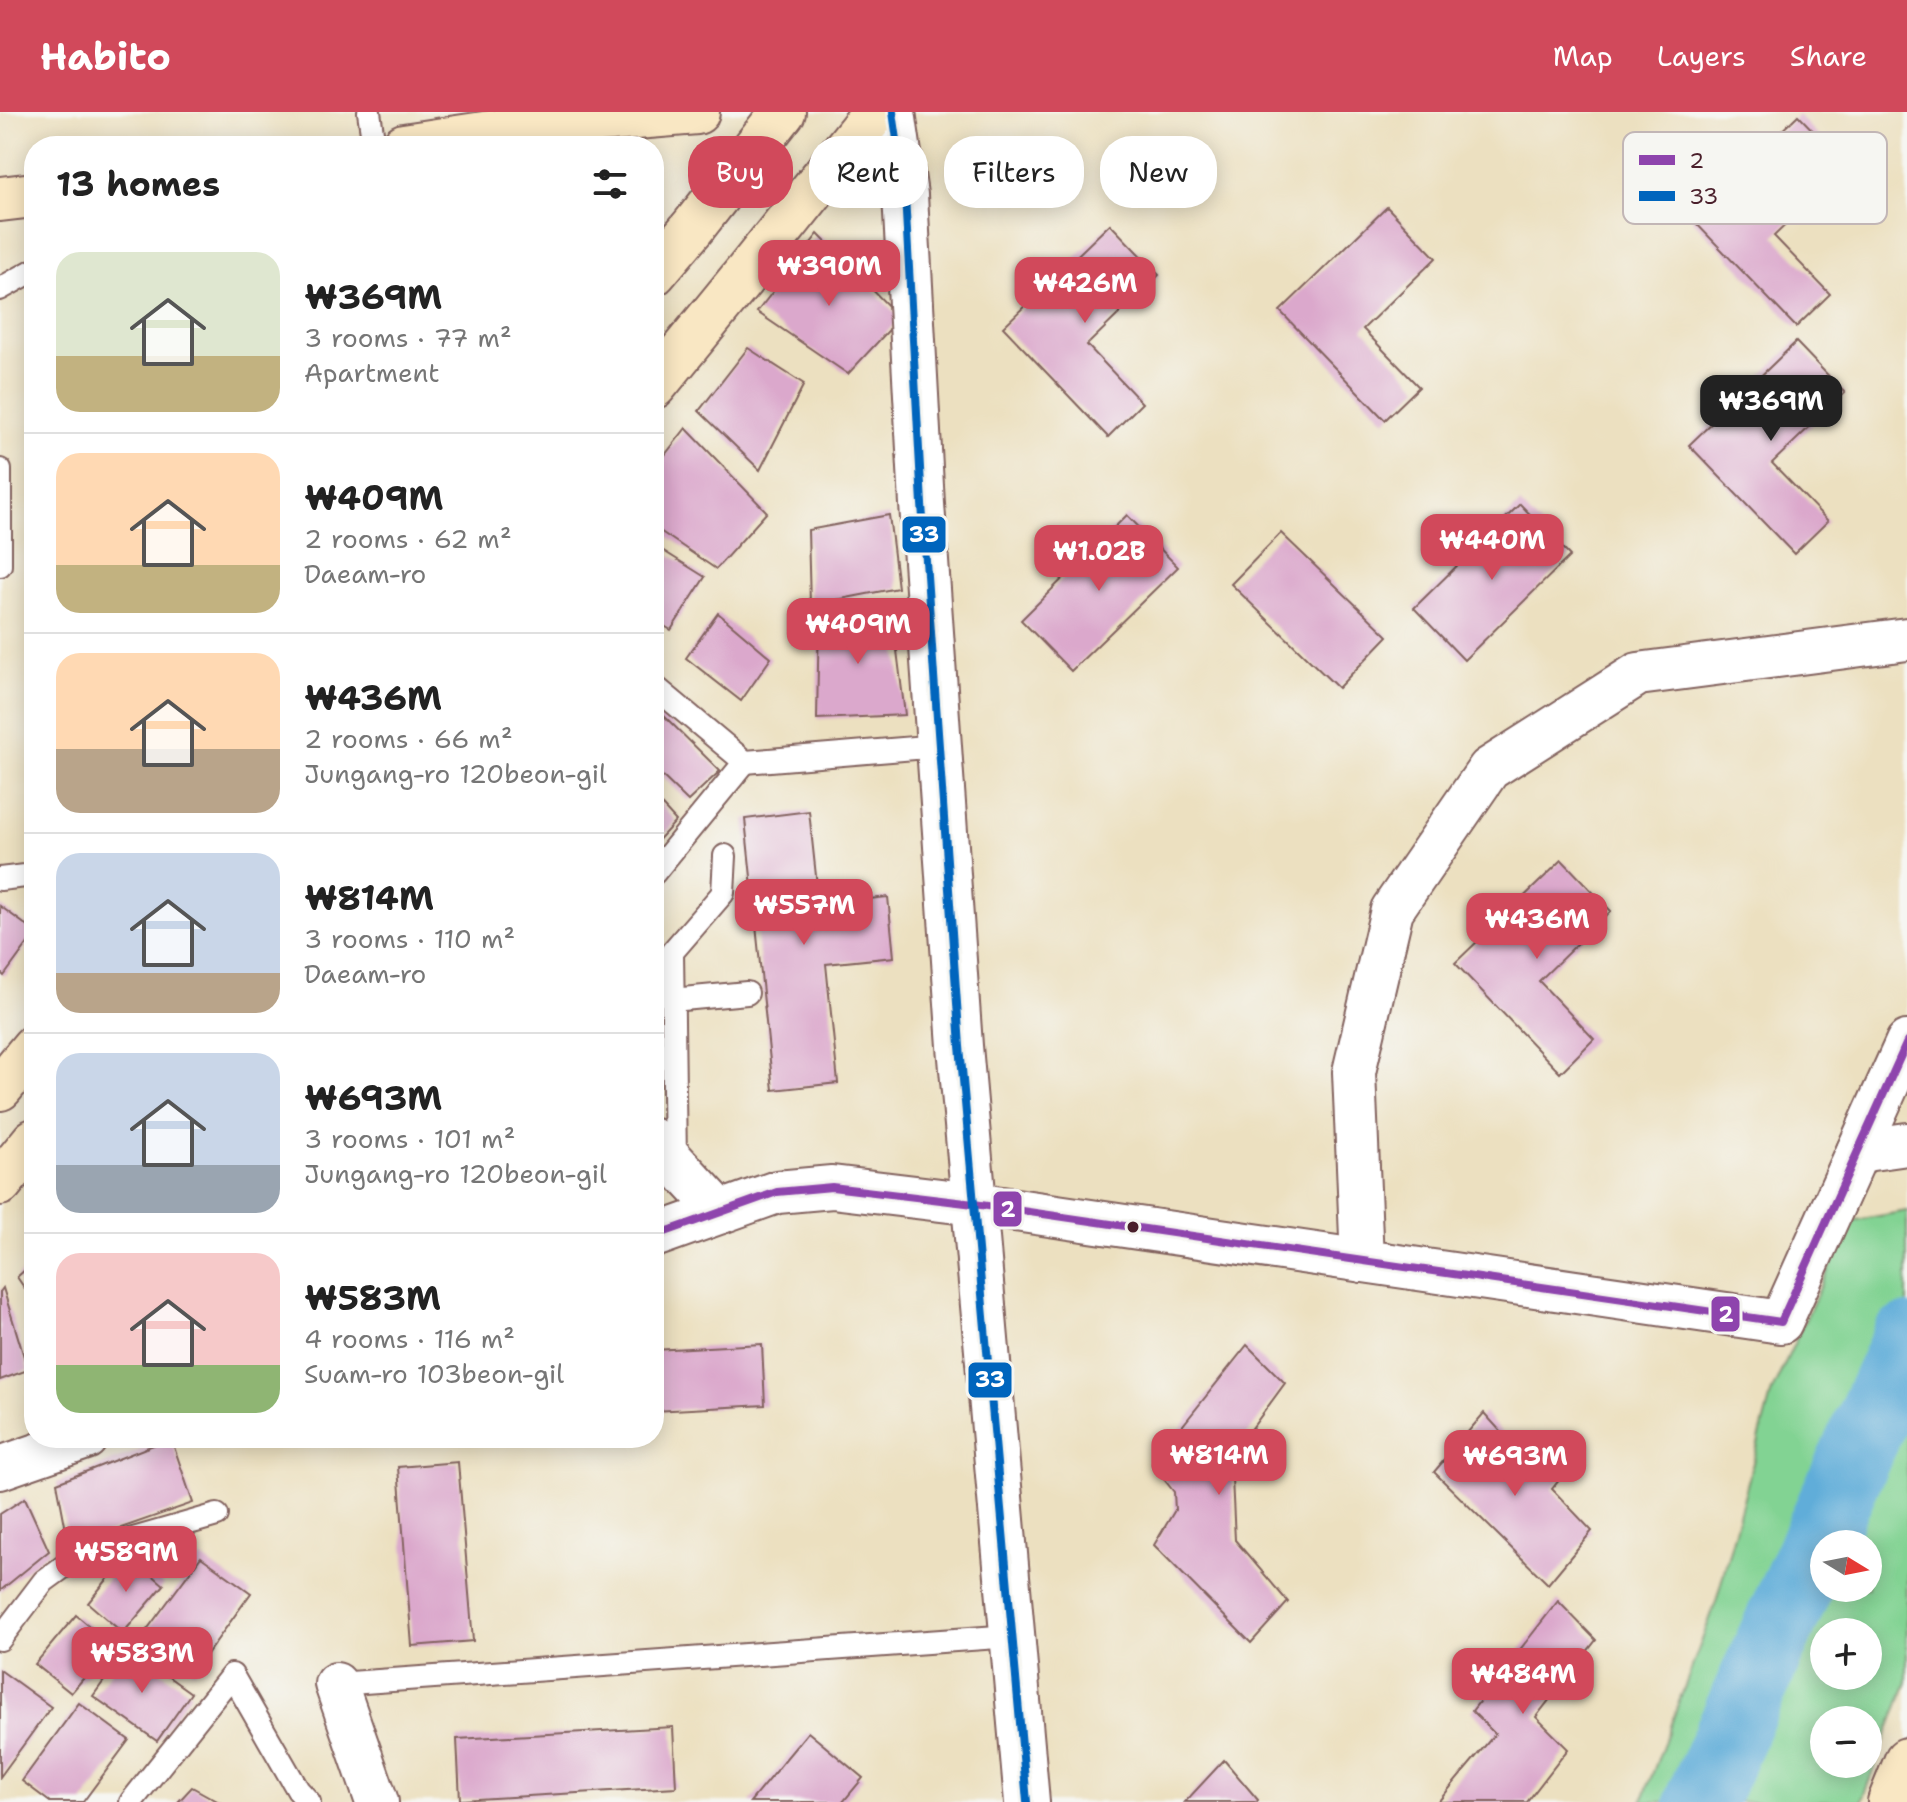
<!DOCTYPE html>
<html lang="en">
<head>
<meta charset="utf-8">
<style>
  :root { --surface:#fff; --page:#f2f2f2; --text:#222; --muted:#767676; --line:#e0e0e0; --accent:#d1495b }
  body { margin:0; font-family:"Shantell Sans",sans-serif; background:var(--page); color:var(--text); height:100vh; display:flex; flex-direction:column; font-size:30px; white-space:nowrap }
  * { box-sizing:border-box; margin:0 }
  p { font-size:26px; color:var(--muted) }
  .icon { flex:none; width:44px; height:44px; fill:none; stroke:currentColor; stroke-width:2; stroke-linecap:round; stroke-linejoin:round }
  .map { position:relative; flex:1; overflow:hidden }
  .details { position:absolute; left:24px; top:24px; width:640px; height:1312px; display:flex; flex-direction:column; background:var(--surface); border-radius:32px; box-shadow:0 4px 20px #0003 }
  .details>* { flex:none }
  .banner { position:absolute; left:688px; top:24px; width:760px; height:72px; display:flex; gap:16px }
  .needle { width:52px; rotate:100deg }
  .tools { position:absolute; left:1810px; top:1418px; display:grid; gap:16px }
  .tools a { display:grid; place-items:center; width:72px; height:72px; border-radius:50%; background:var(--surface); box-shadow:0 4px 20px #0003; font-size:40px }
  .price { position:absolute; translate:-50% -68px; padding:0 18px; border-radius:16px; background:var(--accent); color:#fff; font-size:26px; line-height:52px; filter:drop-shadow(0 2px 4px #0008) }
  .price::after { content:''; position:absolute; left:50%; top:48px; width:24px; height:18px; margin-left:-12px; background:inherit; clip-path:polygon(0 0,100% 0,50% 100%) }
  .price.active { background:#222; color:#fff }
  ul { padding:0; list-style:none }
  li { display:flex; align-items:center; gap:24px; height:200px; padding:0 32px }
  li+li { border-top:2px solid var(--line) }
  li span { display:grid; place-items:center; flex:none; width:224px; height:160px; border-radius:24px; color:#555 }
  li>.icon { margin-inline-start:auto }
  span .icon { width:96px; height:96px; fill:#fffc; stroke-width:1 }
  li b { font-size:34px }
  h2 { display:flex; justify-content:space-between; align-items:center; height:96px; padding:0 32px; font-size:34px }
  .chip { padding:0 28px; border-radius:32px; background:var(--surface); box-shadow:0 4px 20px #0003; font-size:28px; line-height:72px }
  .chip.active { background:var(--accent); color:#fff }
  header { display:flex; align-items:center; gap:48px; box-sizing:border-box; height:112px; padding:0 40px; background:var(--accent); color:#fff }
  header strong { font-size:38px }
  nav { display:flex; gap:44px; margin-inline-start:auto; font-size:28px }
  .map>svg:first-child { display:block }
  .green { fill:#82d393; stroke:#66795f; stroke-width:2; fill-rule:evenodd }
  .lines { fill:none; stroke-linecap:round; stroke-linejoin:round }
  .river { stroke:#60add9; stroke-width:72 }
  .building { fill:#dba8cc }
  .service-casing { stroke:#83635f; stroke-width:26 }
  .minor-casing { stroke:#83635f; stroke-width:46 }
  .tertiary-casing { stroke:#83635f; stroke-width:48 }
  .secondary-casing { stroke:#83635f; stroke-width:48 }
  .service { stroke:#fff; stroke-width:22 }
  .minor { stroke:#fff; stroke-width:42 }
  .tertiary { stroke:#fff; stroke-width:44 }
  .secondary { stroke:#f9e7c3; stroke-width:44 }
  .bus-1-casing { stroke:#f6f6f2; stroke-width:14 }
  .bus-2-casing { stroke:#f6f6f2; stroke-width:14 }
  .bus-1 { stroke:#8e44ad; stroke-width:8 }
  .bus-2 { stroke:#0065bd; stroke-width:8 }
  .bus-dot { fill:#4a1f2b; stroke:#f6f6f2; stroke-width:3 }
  .key { fill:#f6f6f2; stroke:#c2b6b6; stroke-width:2 }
  .key-label { font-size:22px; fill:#4a1f2b }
  .line-badge { stroke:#f6f6f2; stroke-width:3 }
  .badge-label { font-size:22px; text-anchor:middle; font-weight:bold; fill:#fff }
</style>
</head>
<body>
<header>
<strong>Habito</strong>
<nav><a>Map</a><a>Layers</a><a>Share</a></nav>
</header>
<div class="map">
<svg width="1907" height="1690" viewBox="0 0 1907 1690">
  <rect width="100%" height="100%" fill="#f6f6f2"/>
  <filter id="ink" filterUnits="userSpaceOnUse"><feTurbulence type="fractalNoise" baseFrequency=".0125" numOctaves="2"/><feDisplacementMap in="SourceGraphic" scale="16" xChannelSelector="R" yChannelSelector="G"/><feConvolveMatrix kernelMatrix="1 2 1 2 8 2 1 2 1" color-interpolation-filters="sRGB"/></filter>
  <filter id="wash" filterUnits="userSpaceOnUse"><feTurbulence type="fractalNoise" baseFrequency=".006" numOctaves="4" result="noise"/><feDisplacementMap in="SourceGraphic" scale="32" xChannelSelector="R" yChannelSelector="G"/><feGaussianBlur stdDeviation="1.8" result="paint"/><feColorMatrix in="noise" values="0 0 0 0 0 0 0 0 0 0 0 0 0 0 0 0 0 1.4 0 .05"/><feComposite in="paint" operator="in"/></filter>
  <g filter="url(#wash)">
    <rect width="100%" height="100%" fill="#ece0c0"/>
    <path class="green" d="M1907 1099V1570L1861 1690H1642L1716 1490 1772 1279 1851 1109ZM1824 1432H1868V1476H1824ZM1824 1520H1868V1564H1824ZM1824 1608H1868V1652H1824Z"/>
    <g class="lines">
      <path class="river" d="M1700 1690 1907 1228"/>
    </g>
    <g id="blocks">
      <g class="building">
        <path d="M1798 3 1847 54 1774 124 1830 182 1796 215 1691 106Z"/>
        <path d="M1387 95 1436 146 1363 217 1419 275 1385 308 1280 199Z"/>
        <path d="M1110 112 1159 163 1087 233 1142 291 1108 325 1003 215Z"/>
        <path d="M818 122 900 206 848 262 757 200Z"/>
        <path d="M1796 230 1845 281 1772 351 1828 409 1794 442 1689 333Z"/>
        <path d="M748 236 804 272 760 358 699 299Z"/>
        <path d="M686 316 767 400 716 457 654 415V357Z"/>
        <path d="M1520 392 1570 444 1464 548 1414 496Z"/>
        <path d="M889 403 898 476 810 493 808 418Z"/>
        <path d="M1127 403 1178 455 1071 559 1021 508Z"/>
        <path d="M1281 421 1388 524 1338 576 1231 472Z"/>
        <path d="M654 433 705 465 671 518 654 508Z"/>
        <path d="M892 498 905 603 817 607 819 502Z"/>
        <path d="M718 501 771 546 741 589 686 546Z"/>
        <path d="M654 594 720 659 688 689 654 656Z"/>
        <path d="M654 685 676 709 654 733Z"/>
        <path d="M809 699 819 792 888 785 894 845 826 852 838 971 773 978 745 707Z"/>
        <path d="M1562 748 1611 799 1539 869 1594 927 1560 961 1455 851Z"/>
        <path d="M0 794 34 819V823L4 864 0 860Z"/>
        <path d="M34 1150V1190L17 1165Z"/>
        <path d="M3 1176 28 1258 0 1268V1180Z"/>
        <path d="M762 1232 765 1293 654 1299V1238Z"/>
        <path d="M1247 1233 1285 1271 1231 1345 1235 1428 1288 1490 1251 1531 1154 1433 1175 1398 1174 1380 1152 1352Z"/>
        <path d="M1484 1301 1530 1352 1540 1339 1564 1362 1552 1377 1592 1419 1548 1472 1434 1360Z"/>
        <path d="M171 1326 193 1391 69 1434 57 1371Z"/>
        <path d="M458 1350 473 1529 412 1534 398 1355Z"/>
        <path d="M25 1386 49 1439 0 1479V1402Z"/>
        <path d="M128 1442 164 1473 123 1521 88 1491Z"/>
        <path d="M201 1445 251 1481 194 1560 143 1523Z"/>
        <path d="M1558 1489 1596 1528 1536 1605 1568 1637 1527 1690H1438L1495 1622 1472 1599Z"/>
        <path d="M76 1503 112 1533 71 1581 35 1552Z"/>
        <path d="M128 1536 191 1581 157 1629 93 1584Z"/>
        <path d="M0 1558 51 1595 0 1665Z"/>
        <path d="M79 1591 129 1628 83 1690H50L22 1669Z"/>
        <path d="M673 1615 676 1675 460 1688 457 1627Z"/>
        <path d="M808 1620 863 1666 843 1690H750Z"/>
        <path d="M1224 1648 1258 1688 1257 1690H1185Z"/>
        <path d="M192 1675 219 1690H178Z"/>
      </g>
    </g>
  </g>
  <g filter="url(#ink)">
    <use href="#blocks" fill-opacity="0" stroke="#83635f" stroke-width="2"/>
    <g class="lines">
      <g class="service-casing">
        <g id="service">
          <path d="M369 0 374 34"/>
          <path d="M0 177 34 158"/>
          <path d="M0 358V453"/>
          <path d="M654 574 745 650 939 634"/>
          <path d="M654 761 745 650"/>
          <path d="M0 767 34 763"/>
          <path d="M672 888 747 881"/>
          <path d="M675 1049 672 840 723 781 725 744"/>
          <path d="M0 1527 44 1469 81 1442 217 1403"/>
          <path d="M336 1572 1012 1524"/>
          <path d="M131 1690 232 1563 298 1678 309 1690"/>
        </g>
      </g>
      <g class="minor-casing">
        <g id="minor">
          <path d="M654 1028 721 1100"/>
          <path d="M1858 1039 1907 1032"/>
          <path d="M654 1124 777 1080 832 1075 974 1092 1781 1210 1907 930"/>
          <path d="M1362 1149 1354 960 1392 798 1489 657 1638 562 1907 527"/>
          <path d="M0 1356 86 1326"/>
          <path d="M336 1572 377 1690"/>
        </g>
      </g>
      <g class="tertiary-casing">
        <path id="tertiary" d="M893 0 905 83 922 392 960 934 1027 1690"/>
      </g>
      <g class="secondary-casing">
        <g id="secondary">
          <path d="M404 34 550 12 697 0"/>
          <path d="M0 87 34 83"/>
          <path d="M654 161 693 115 783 0"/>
          <path d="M654 274 748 159 875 0"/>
          <path d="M0 976 34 935"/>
          <path d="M0 1071 34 1029"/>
          <path d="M1890 1690 1907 1648"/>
        </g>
      </g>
      <use href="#service" class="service"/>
      <use href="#minor" class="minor"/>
      <use href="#tertiary" class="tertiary"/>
      <use href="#secondary" class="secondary"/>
      <g class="bus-1-casing">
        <path id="bus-1" d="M654 1124 777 1080 832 1075 974 1092 1781 1210 1907 930"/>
      </g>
      <g class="bus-2-casing">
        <path id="bus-2" d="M893 0 905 83 922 392 960 934 1027 1690"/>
      </g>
      <use href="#bus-1" class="bus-1"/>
      <use href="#bus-2" class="bus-2"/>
    </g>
  </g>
  <circle class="bus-dot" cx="1133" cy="1115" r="7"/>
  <rect x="1623" y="20" width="264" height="92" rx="12" class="key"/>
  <rect x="1639" y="43" width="36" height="10" fill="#8e44ad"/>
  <rect x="1639" y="79" width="36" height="10" fill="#0065bd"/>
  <g class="key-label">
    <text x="1689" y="56">2</text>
    <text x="1689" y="92">33</text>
  </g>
  <g class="line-badge">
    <rect x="901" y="403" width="46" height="39" rx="8" fill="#0065bd"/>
    <rect x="992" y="1078" width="31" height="38" rx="8" fill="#8e44ad"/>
    <rect x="1710" y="1183" width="31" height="38" rx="8" fill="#8e44ad"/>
    <rect x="967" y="1249" width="46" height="38" rx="8" fill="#0065bd"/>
  </g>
  <g class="badge-label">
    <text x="924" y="430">33</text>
    <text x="1008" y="1105">2</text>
    <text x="1726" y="1210">2</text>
    <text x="990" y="1275">33</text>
  </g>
</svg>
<div class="tools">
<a><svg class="needle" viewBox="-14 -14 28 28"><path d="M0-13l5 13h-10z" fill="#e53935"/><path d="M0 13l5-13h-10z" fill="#767676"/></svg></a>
<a>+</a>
<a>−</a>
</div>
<b class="price" style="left:829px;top:196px">₩390M</b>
<b class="price" style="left:1085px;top:213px">₩426M</b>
<b class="price active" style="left:1771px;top:331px">₩369M</b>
<b class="price" style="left:1492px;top:470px">₩440M</b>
<b class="price" style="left:1099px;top:481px">₩1.02B</b>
<b class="price" style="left:858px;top:554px">₩409M</b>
<b class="price" style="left:804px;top:835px">₩557M</b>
<b class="price" style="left:1537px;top:849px">₩436M</b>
<b class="price" style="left:1219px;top:1385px">₩814M</b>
<b class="price" style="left:1515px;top:1386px">₩693M</b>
<b class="price" style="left:126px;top:1482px">₩589M</b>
<b class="price" style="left:142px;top:1583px">₩583M</b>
<b class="price" style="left:1523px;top:1604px">₩484M</b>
<div class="banner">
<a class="chip active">Buy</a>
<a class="chip">Rent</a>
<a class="chip">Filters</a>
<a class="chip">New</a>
</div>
<section class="details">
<h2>13 homes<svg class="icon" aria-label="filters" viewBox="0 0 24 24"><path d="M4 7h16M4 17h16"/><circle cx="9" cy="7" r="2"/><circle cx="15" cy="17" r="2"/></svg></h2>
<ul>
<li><span style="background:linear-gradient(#dfe7d0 65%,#c2b280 0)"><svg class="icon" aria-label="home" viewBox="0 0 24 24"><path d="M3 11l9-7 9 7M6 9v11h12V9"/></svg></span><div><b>₩369M</b><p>3 rooms · 77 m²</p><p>Apartment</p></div></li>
<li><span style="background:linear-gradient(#ffd9b3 70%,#c2b280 0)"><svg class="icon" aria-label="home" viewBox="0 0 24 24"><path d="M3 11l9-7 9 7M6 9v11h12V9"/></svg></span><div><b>₩409M</b><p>2 rooms · 62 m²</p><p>Daeam-ro</p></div></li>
<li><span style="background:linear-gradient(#ffd9b3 60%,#b9a48a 0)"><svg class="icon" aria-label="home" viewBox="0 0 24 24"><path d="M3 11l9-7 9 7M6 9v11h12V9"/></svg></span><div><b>₩436M</b><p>2 rooms · 66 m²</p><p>Jungang-ro 120beon-gil</p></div></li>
<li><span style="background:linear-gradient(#c9d6e8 75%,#b9a48a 0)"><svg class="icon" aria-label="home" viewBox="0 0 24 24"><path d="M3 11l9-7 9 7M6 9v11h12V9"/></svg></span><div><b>₩814M</b><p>3 rooms · 110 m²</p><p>Daeam-ro</p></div></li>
<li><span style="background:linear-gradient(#c9d6e8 70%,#9aa5b1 0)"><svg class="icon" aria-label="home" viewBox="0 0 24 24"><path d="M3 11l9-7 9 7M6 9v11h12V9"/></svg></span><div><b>₩693M</b><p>3 rooms · 101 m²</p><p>Jungang-ro 120beon-gil</p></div></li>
<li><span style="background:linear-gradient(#f6c9c9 70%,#8fb573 0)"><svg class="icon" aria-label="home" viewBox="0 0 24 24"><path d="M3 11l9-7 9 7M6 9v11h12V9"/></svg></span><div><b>₩583M</b><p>4 rooms · 116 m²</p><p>Suam-ro 103beon-gil</p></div></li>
</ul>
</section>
</div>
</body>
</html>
